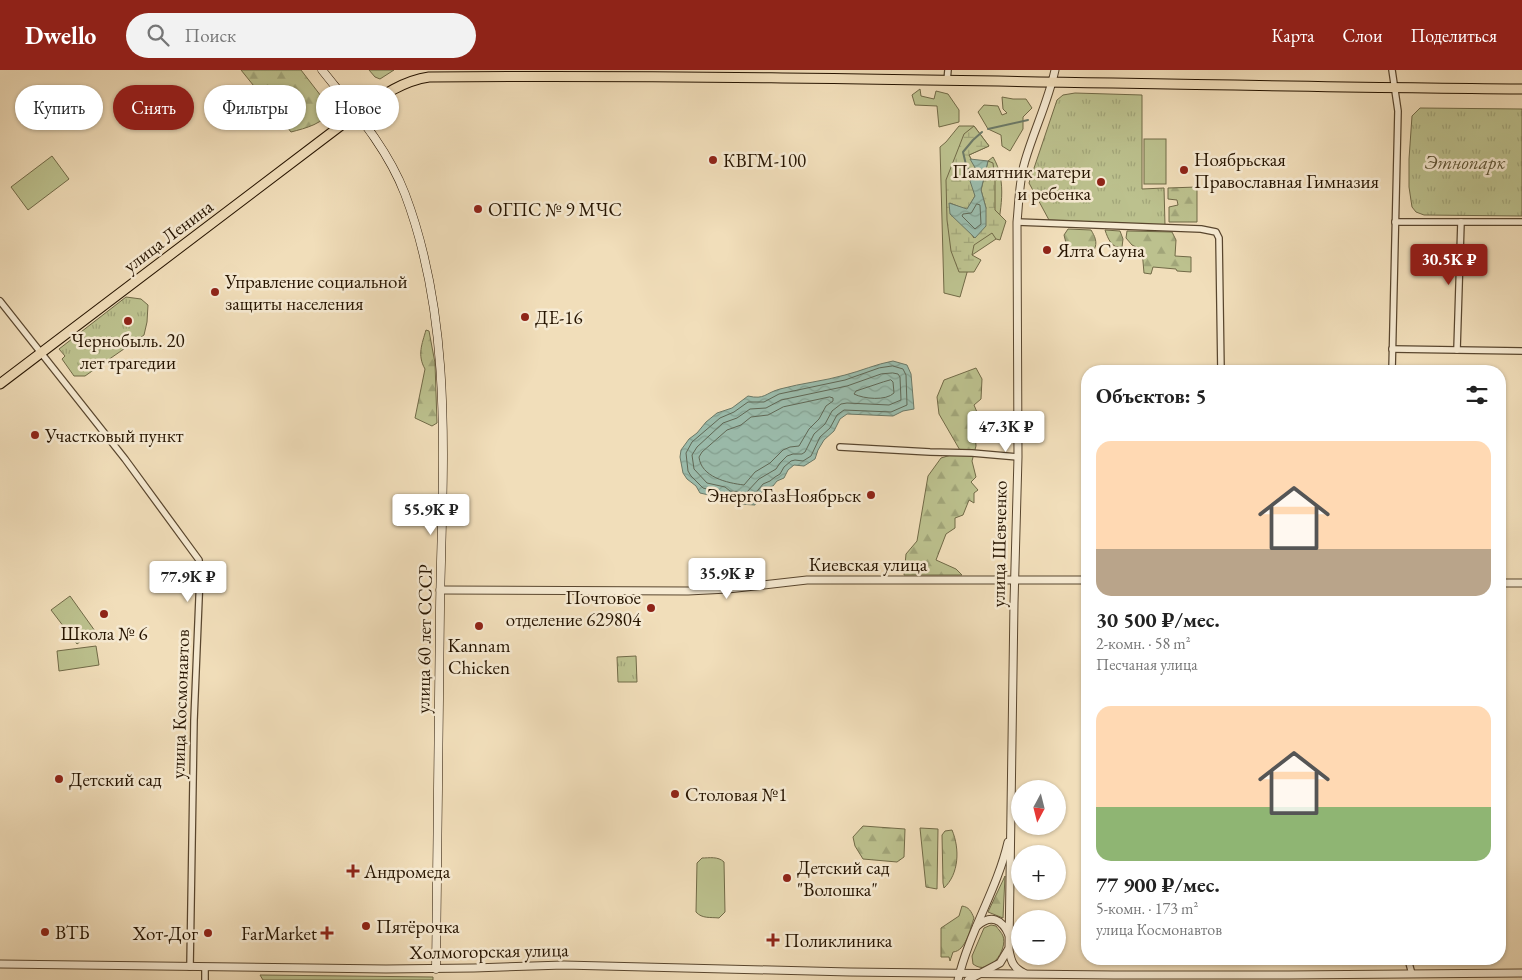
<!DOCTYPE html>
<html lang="ru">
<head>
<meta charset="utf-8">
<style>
  :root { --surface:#fff; --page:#f2f2f2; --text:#222; --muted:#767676; --accent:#8f2418 }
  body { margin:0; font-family:"EB Garamond",serif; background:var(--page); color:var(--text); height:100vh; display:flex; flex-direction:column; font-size:19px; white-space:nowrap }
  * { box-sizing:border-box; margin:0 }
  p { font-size:16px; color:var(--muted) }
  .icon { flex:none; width:28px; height:28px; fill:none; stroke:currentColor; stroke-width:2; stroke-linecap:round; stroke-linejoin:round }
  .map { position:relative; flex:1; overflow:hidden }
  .side { position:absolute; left:1081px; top:295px; width:425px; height:600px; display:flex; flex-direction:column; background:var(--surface); border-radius:20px; box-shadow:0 1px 4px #0004 }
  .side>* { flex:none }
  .top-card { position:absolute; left:15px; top:15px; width:475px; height:45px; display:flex; gap:10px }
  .needle { width:32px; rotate:187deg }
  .buttons { position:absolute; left:1011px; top:710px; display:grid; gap:10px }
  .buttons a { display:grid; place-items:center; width:55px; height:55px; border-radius:50%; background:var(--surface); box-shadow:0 1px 4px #0004; font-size:25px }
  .price { position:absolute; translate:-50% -42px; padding:0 11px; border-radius:5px; background:#fff; color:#222; font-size:16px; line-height:32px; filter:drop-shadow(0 1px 2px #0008) }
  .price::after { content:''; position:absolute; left:50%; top:30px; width:15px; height:11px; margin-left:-8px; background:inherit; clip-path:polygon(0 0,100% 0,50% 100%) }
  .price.on { background:var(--accent); color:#fff }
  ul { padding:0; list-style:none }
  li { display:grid; align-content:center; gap:10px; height:265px; padding:0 15px }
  li span { display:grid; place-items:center; height:155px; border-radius:15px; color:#555 }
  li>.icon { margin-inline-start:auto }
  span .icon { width:90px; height:90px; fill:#fffc; stroke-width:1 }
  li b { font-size:21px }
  h2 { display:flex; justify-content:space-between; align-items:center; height:60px; padding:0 15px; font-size:21px }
  .chip { padding:0 18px; border-radius:22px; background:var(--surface); box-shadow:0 1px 4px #0004; font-size:18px; line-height:45px }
  .chip.on { background:var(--accent); color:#fff }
  header { display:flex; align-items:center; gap:30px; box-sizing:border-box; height:70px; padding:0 25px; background:var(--accent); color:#fff }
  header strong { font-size:24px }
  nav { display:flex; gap:28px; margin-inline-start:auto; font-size:18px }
  .search { width:350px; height:45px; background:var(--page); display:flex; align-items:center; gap:12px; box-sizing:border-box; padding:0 18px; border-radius:28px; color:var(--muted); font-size:19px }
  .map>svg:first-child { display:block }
  .green { fill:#bcc18e; stroke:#716a47 }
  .forest { fill:url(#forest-firs); stroke:#716a47 }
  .wetland { fill:url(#wetland-marsh); stroke:#716a47 }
  .park { fill:url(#park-tufts); stroke:#716a47 }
  .water { fill:url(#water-waves); stroke:#6c7967 }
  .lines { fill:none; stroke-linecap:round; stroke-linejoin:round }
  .shore { stroke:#606856; stroke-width:1 }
  .stream { stroke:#6c7967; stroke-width:2 }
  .minor-casing { stroke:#59462e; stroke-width:8 }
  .tertiary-casing { stroke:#59462e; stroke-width:9 }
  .secondary-casing { stroke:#261400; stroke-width:9 }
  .primary-casing { stroke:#261400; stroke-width:11 }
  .minor { stroke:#f6ead2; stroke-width:5.5 }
  .tertiary { stroke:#f6ead2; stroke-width:7 }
  .secondary { stroke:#f6ead2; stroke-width:8 }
  .primary { stroke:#f1deba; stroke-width:9 }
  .poi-dot { fill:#8f2418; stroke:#f6ead2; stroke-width:2 }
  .labels { text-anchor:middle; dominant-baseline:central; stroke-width:5; stroke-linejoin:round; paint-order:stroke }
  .poi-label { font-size:19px; fill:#261400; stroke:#f6ead2; text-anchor:start }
  .park-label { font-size:19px; font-style:italic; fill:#5a5132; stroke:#f6ead2 }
  .street-label { font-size:19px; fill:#261400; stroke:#f6ead2 }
</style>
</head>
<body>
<header>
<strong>Dwello</strong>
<div class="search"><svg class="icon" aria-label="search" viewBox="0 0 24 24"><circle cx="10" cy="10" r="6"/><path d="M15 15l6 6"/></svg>Поиск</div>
<nav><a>Карта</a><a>Слои</a><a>Поделиться</a></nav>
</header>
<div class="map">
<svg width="1522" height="910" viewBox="0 0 1522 910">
  <defs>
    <pattern id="forest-firs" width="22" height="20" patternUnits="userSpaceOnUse" patternTransform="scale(1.25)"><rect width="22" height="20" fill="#bcc18e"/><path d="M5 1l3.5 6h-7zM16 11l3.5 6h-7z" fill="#a1a579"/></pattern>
    <pattern id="wetland-marsh" width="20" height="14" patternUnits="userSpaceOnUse" patternTransform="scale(1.25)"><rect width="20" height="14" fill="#bcc18e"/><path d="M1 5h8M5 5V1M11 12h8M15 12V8" fill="none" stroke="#a1a579"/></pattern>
    <pattern id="park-tufts" width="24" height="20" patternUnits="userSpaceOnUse" patternTransform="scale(1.25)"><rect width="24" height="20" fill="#bcc18e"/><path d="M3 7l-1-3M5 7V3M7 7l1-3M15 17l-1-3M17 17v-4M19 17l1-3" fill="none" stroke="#a1a579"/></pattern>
    <pattern id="water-waves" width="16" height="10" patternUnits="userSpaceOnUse" patternTransform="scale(1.25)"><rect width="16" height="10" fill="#9bbcac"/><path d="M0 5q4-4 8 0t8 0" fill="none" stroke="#85a192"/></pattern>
  </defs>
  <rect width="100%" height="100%" fill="#f1deba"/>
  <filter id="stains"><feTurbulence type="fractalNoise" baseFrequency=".004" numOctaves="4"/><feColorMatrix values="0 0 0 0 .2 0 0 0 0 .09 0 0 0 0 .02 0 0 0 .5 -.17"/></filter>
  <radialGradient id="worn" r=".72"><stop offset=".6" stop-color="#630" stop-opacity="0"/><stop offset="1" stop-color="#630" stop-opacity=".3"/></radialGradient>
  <g class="green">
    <path d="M920 19 921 26 934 29 936 21 948 24 959 40V52L939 57 937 36 915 35 912 25Z"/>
    <path d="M1002 27 1013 29H1026L1032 38 1023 47V59L1010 81 1002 76 1001 65 988 59 978 42 984 35 998 36 1002 45 1007 43 1003 39Z"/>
    <path d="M959 56H974L989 76 969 85 977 101 975 126 967 140 969 161 988 91 993 87C1008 112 1000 142 996 169L972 185 960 227 944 223 940 77 946 72Z"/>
    <rect x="1144" y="69" width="22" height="45"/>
    <path d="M52 86 69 109 28 140 11 117Z"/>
    <path d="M70 526 95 561 77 574 51 540Z"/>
    <path d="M96 576 99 595 59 601 57 581Z"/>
    <path d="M702 788C709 788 718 786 724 792L725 842 719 848C711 847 702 849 696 842L697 793Z"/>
    <path d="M991 855 996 856C998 859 1002 863 1003 866 1008 880 989 907 973 894L972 886 984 858Z"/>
    <path d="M260 905 433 907V910H263Z"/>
  </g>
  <g class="forest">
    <path d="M241 0H301L331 39C324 54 306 58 291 62Z"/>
    <path d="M1197 117V152H1169V137L1178 135 1177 130 1168 129V118Z"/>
    <path d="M1068 159 1091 160C1099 173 1096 176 1090 189L1083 181 1074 182 1066 173 1064 165Z"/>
    <path d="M1105 160 1120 161 1123 169 1122 177C1112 179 1108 169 1105 160Z"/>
    <path d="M1127 161 1172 162 1176 170 1175 186 1191 187V202L1177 201 1176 199 1153 197 1151 204 1144 203 1142 180 1132 175 1126 168Z"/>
    <path d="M426 260 429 261 435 293 437 353 432 356 415 348 425 299C417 285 422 274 426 260Z"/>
    <path d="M976 298 982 309 981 329 974 335 979 347 982 361 975 362 976 376 972 391 976 407 971 412 978 420 974 423V433L969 430 963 445 955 448V458L946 464 936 490 956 499 962 505H904L906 484 917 471 928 406 941 388 961 382 939 344 937 327 944 310Z"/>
    <path d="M863 756 905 759 904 787 897 792 863 789 855 776 853 767Z"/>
    <path d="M920 758 938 759 937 819 926 817Z"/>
    <path d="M952 760C960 779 959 804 944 818L943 813 942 765 945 761Z"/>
    <path d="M1005 806 1003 848 988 842Z"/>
    <path d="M962 836C969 837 971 841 974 848 970 859 966 881 953 882L950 891 949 887H941V858L959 846Z"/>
  </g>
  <path class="wetland" d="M974 56 989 76 969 85 977 101 975 126 967 140 950 133 974 168 986 138 981 120 988 91 993 93 995 111V140L1006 151 1000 170 996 169 992 163 974 175 972 185 981 190 974 202H959L951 181 947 150 946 110 964 64Z"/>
  <g class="park">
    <path d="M369 0H394L380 9 375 7Z"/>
    <path d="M1075 23 1142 25V119L1164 118 1165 155 1049 150 1029 113 1057 30 1063 25Z"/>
    <path d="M1420 38 1522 39V146L1424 145 1416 142 1412 137 1409 117V89L1412 46Z"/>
    <path d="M126 227 141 229 148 235 147 252 144 265 85 306H74L62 289 65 286 59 279Z"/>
    <path d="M636 586 637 612H618L617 587Z"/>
  </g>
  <g class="water">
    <path d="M970 89 988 91 981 120 986 138V156L975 168 950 144 949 133 967 139 975 126 970 111 977 101Z"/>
    <path d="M893 291 907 295 911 304 914 339 903 341 893 346 847 344 840 349 834 361 824 370 818 380 815 389 804 396 794 395 788 400 784 408 777 411 773 416C764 417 757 426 755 435 744 435 735 432 725 432L722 428 700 423 696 416 687 409 683 403 680 387 681 380 689 369 697 363 706 352 717 343 732 338 748 326C765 330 765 323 780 319 802 313 824 311 845 305 861 301 876 294 893 291Z"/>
  </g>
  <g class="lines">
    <g class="shore">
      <path d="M977 134 980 135 981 154 975 159 962 146 963 144 971 143Z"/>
      <path d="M893 296 903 299 906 305 907 335 891 342 844 340 837 345 830 358 820 367 811 386 803 391 795 390 791 391 784 397 780 404 775 407 770 411 763 414 750 430 728 427 723 423 703 418 691 406 688 401 686 383 692 372 720 348 734 342 748 332H764L779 324 845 310 879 298Z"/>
      <path d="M893 303 898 304 900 307 901 330 889 335 847 333 841 334 832 341 825 354 814 364 805 382 802 384H793L787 386 780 393 776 399 759 409 746 423 730 421 725 417 707 413 694 399 692 385 697 377 723 353 737 348 750 339 766 338 781 330 847 316 881 304Z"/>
      <path d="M891 310 893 312 894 323C886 331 864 329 854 324L856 321 883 312Z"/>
      <path d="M830 327 833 328V331L826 336 819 349 809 359 799 376 790 377 783 380 770 393 755 402 744 415C727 413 701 407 699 387L702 382 727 360 741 355 751 347 768 345 783 337Z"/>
    </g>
    <g class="stream">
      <path d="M988 59 1028 50"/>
      <path d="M977 101 967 99 963 82 973 70 982 62"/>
    </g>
    <g class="minor-casing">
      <g id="minor">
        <path d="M947 11 948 0"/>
        <path d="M1017 152 1201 159 1216 162 1219 168 1221 301"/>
        <path d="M1395 152H1522"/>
        <path d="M0 231 125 389 199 490 200 504 194 650 190 897"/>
        <path d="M1392 279 1522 281"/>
        <path d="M1457 280 1461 152"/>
        <path d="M1392 301 1398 41 1392 0"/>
        <path d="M840 377 930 382 972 383 1018 387"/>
        <path d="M1405 889 1409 893 1412 904"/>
        <path d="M205 910V897"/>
      </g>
    </g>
    <g class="tertiary-casing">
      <g id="tertiary">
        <path d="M1500 513H1522"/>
        <path d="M440 520 688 521 728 519 807 510H1088"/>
        <path d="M977 856C991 844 1002 849 1009 865"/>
        <path d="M1009 880C1011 891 1013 898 1024 903"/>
        <path d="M0 894 386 899 474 898 564 895 850 902 1114 905H1289L1522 903"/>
        <path d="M958 910C969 862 997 820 1008 772"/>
        <path d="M968 910 1000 893 1009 878 1014 533 1018 387 1017 152C1019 132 1019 111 1025 91 1034 60 1048 32 1055 0"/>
      </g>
    </g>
    <g class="secondary-casing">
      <path id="secondary" d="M322 0C353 39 387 77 405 124 455 256 442 401 440 539 438 659 438 779 436 899"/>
    </g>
    <g class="primary-casing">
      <path id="primary" d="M0 314 356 44C379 28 401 11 429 7 794 4 1158 16 1522 19"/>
    </g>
    <use href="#minor" class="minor"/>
    <use href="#tertiary" class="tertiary"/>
    <use href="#secondary" class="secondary"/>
    <use href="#primary" class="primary"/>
  </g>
  <g class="poi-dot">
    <circle cx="713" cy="90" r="5"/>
    <circle cx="1184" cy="100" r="5"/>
    <circle cx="1101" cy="112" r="5"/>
    <circle cx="478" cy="139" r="5"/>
    <circle cx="1047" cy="180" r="5"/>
    <circle cx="215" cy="222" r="5"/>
    <circle cx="525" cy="247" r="5"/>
    <circle cx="128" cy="251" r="5"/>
    <circle cx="35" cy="365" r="5"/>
    <circle cx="871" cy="425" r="5"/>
    <circle cx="651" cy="538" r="5"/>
    <circle cx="104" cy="544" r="5"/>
    <circle cx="479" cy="556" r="5"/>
    <circle cx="59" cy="709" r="5"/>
    <circle cx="675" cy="724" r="5"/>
    <path d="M350.5 793.5h5v5h5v5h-5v5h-5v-5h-5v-5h5z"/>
    <circle cx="787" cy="808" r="5"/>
    <circle cx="366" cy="856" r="5"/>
    <circle cx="45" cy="862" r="5"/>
    <circle cx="208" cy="863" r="5"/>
    <path d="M324.5 855.5h5v5h5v5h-5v5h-5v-5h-5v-5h5z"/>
    <path d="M770.5 862.5h5v5h5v5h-5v5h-5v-5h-5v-5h5z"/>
  </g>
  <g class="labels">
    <g class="poi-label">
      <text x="1194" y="89">Ноябрьская<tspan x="1194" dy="22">Православная Гимназия</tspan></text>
      <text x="723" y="90">КВГМ-100</text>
      <text x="1091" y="101" text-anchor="end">Памятник матери<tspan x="1091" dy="22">и ребенка</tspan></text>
      <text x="488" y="139">ОГПС № 9 МЧС</text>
      <text x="1057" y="180">Ялта Сауна</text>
      <text x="225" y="211">Управление социальной<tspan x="225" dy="22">защиты населения</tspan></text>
      <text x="535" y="247">ДЕ-16</text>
      <text x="128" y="270" text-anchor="middle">Чернобыль. 20<tspan x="128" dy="22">лет трагедии</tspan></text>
      <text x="45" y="365">Участковый пункт</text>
      <text x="861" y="425" text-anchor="end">ЭнергоГазНоябрьск</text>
      <text x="641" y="527" text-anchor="end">Почтовое<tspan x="641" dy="22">отделение 629804</tspan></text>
      <text x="104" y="563" text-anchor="middle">Школа № 6</text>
      <text x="479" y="575" text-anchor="middle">Kannam<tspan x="479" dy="22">Chicken</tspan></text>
      <text x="69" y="709">Детский сад</text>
      <text x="685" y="724">Столовая №1</text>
      <text x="797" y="797">Детский сад<tspan x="797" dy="22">"Волошка"</tspan></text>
      <text x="364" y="801">Андромеда</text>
      <text x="376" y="856">Пятёрочка</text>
      <text x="55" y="862">ВТБ</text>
      <text x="198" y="863" text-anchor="end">Хот-Дог</text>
      <text x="317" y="863" text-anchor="end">FarMarket</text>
      <text x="784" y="870">Поликлиника</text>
    </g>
    <g class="park-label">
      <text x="1465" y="92">Этнопарк</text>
    </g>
    <g class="street-label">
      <text transform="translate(168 166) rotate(-37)">улица Ленина</text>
      <text transform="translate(999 474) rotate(-89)">улица Шевченко</text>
      <text x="868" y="494">Киевская улица</text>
      <text transform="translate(424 569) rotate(-89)">улица 60 лет СССР</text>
      <text transform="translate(180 634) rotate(-88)">улица Космонавтов</text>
      <text transform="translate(489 881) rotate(-1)">Холмогорская улица</text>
    </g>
  </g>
  <rect width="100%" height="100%" filter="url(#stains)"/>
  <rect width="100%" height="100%" fill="url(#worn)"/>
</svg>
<div class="buttons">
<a><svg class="needle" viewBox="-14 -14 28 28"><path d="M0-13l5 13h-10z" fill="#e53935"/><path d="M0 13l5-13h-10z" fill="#767676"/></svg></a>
<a>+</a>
<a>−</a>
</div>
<b class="price on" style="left:1449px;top:216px">30.5K ₽</b>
<b class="price" style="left:1006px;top:383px">47.3K ₽</b>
<b class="price" style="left:431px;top:466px">55.9K ₽</b>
<b class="price" style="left:727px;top:530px">35.9K ₽</b>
<b class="price" style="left:188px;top:533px">77.9K ₽</b>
<div class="top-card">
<a class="chip">Купить</a>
<a class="chip on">Снять</a>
<a class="chip">Фильтры</a>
<a class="chip">Новое</a>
</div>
<section class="side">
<h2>Объектов: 5<svg class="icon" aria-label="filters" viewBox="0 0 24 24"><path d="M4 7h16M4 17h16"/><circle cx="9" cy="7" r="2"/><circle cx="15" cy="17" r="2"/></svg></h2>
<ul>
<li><span style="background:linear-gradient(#ffd9b3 70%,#b9a48a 0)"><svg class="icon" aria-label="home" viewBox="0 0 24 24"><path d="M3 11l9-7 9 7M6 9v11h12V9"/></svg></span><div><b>30 500 ₽/мес.</b><p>2-комн. · 58 m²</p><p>Песчаная улица</p></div></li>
<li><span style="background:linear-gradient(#ffd9b3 65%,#8fb573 0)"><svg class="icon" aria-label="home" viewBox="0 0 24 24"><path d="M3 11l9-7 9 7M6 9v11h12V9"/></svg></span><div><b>77 900 ₽/мес.</b><p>5-комн. · 173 m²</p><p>улица Космонавтов</p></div></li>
</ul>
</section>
</div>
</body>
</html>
